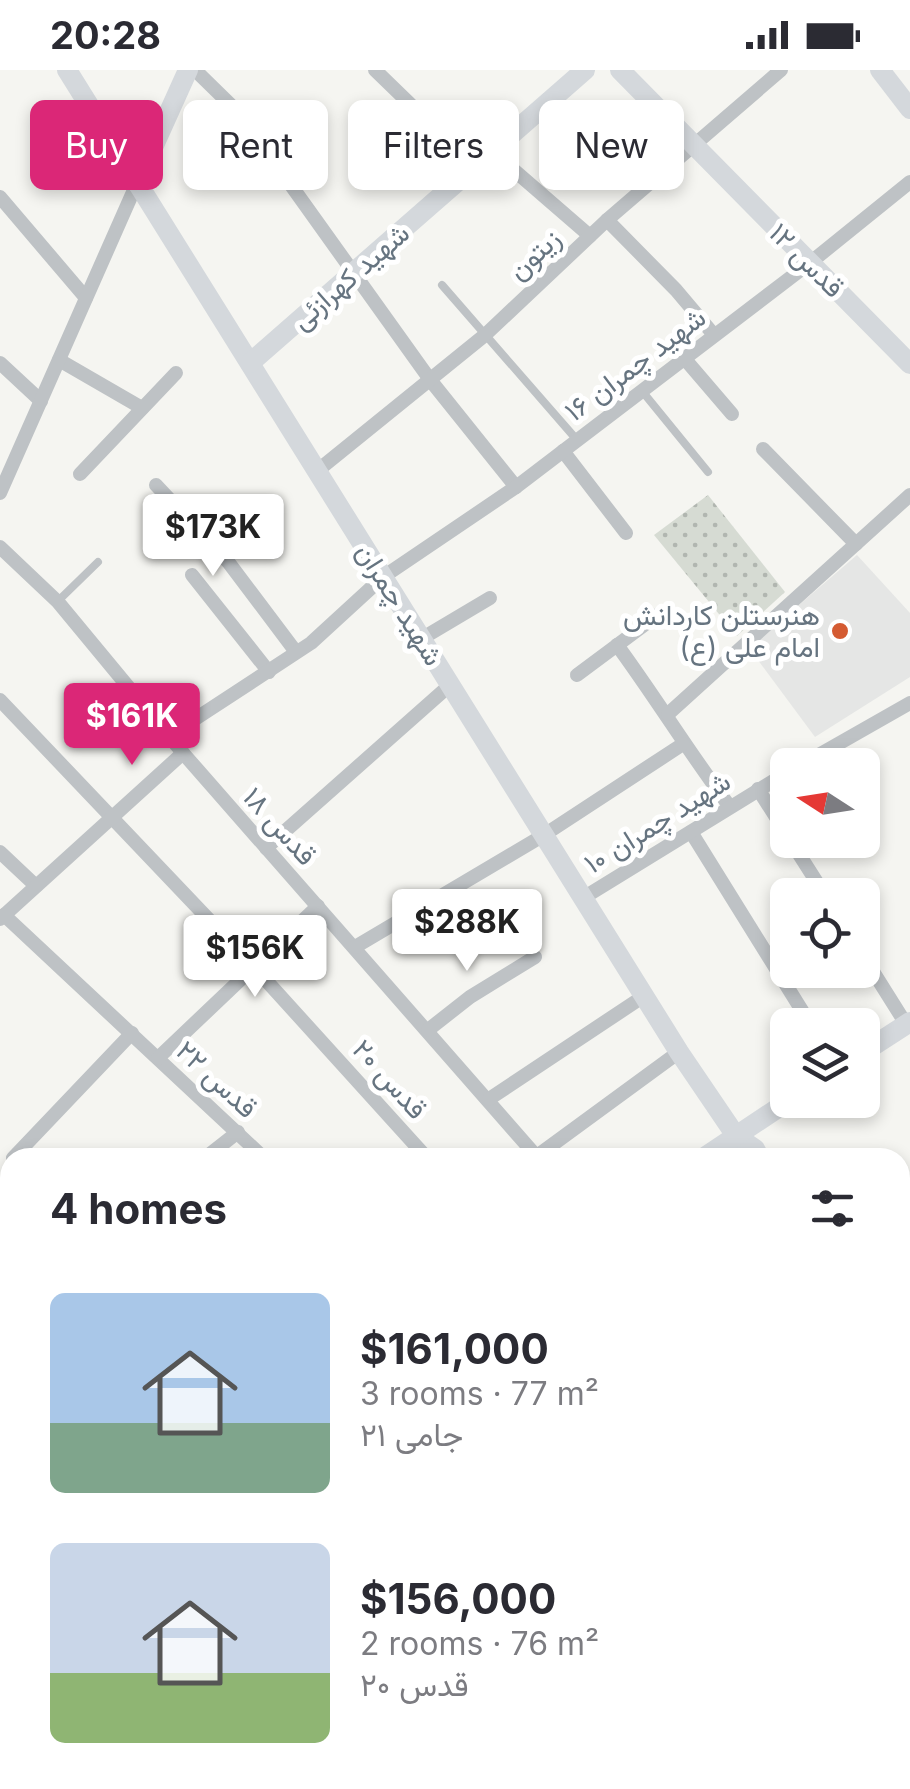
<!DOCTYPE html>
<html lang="en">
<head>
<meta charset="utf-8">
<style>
  :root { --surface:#fff; --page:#f7f7f7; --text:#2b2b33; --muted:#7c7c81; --accent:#db2777 }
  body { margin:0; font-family:Inter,Vazirmatn,sans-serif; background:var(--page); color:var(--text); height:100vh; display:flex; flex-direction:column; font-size:38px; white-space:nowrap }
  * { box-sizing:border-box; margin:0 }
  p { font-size:32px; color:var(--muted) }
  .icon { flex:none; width:55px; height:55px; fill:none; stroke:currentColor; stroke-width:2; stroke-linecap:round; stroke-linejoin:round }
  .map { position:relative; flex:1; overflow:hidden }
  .side { position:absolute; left:0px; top:1078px; width:910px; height:642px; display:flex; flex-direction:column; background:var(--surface); border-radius:30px 30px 0 0; box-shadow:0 5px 15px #0003 }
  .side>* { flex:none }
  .hud { position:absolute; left:30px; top:30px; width:850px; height:90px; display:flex; gap:20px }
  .needle { width:65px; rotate:282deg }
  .tools { position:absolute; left:770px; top:678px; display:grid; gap:20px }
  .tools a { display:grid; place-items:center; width:110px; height:110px; border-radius:15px; background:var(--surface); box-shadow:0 5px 15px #0003; font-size:50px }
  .price { position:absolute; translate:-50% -85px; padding:0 22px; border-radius:10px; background:#fff; color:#222; font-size:32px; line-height:65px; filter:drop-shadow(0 2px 5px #0008) }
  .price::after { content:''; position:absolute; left:50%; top:60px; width:30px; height:22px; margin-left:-15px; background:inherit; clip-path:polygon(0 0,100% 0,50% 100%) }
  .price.on { background:var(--accent); color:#fff }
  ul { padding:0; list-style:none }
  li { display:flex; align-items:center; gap:30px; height:250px; padding:0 50px }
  li span { display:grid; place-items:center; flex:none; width:280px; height:200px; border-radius:15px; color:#555 }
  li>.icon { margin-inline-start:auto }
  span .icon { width:120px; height:120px; fill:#fffc; stroke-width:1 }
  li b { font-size:42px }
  h2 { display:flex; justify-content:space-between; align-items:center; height:120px; padding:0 50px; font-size:42px }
  .pill { padding:0 35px; border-radius:15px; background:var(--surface); box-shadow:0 5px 15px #0003; font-size:35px; line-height:90px }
  .pill.on { background:var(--accent); color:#fff }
  .status { display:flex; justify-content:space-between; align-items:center; height:70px; padding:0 50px; background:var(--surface); direction:ltr }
  .status svg { height:28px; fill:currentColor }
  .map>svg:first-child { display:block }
  .built { fill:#e5e6e5 }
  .green { fill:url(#green-dots) }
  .building { fill:url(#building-back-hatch); stroke:#d6d6d4; stroke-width:2.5 }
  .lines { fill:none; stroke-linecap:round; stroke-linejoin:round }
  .lane { stroke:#bec2c5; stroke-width:8 }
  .street { stroke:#bec2c5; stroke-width:14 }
  .secondary { stroke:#d4d8dc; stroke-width:20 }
  .poi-dot { fill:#d45b32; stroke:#fff; stroke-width:4 }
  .labels { text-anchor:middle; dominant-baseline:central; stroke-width:10; stroke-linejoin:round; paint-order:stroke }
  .street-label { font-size:28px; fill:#667480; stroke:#fff }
  .poi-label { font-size:28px; fill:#667480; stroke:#fff; text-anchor:end }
</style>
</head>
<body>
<div class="status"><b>20:28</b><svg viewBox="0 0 49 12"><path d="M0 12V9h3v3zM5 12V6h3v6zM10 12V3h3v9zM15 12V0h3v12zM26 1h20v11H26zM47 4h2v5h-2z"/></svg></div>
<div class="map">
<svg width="910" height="1719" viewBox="0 0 910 1719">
  <defs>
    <pattern id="green-dots" width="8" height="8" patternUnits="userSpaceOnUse" patternTransform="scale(2.5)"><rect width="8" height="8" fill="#d6dbd3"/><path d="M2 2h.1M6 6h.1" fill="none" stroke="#b1b6b0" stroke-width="1.8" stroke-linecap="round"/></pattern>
    <pattern id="building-back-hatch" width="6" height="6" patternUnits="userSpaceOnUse" patternTransform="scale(2.5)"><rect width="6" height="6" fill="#a7aeb3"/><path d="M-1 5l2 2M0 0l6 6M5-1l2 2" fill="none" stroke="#8c9297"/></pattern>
  </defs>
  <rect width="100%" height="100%" fill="#f5f5f1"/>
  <path class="built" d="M857 485 910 543V607L815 667 749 578Z"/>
  <path class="green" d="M708 425 785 522 737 566 654 465Z"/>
  <g class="building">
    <path d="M900 1418 910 1434V1440L904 1444 910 1454V1473L901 1479Z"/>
    <path d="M910 1547V1633L900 1639V1553Z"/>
    <path d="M908 1686 910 1719H906L900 1710V1691Z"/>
    <path d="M343 1710H424L437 1719H356L347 1716Z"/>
  </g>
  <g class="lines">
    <g class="lane">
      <path d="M442 215 577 370"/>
      <path d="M642 321 708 402"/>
      <path d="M58 531 98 492"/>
    </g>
    <g class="street">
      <path d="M195 0 240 44 431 311 516 417"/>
      <path d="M375 0 475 97"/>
      <path d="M493 82 590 166"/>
      <path d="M0 127 86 228"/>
      <path d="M607 150 676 220 714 265"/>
      <path d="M684 288 732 344"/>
      <path d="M59 290 142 338"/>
      <path d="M0 293 41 331"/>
      <path d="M763 379 856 474"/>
      <path d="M563 381 626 463"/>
      <path d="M317 401 485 265 607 150 781 0"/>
      <path d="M80 404 176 303"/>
      <path d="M156 415 229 493 296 582"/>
      <path d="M0 423 137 113"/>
      <path d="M0 477 58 532 183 683 538 1088"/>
      <path d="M192 505 269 602"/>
      <path d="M421 569 490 528"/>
      <path d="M617 575C656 628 690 684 730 737"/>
      <path d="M577 605 663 541"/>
      <path d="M0 630 254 897 427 1088"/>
      <path d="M668 644 910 425"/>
      <path d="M169 666 311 573 383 507 516 417 811 192 910 112"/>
      <path d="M801 695 910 633"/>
      <path d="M758 719 788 766"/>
      <path d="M691 762 811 955"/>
      <path d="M790 770 825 825"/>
      <path d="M266 778 450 615"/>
      <path d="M0 782 36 816"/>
      <path d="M583 828 788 702"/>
      <path d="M4 845 264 1088"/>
      <path d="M0 849 183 683"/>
      <path d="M355 877 544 765 683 674"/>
      <path d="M862 884 906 954"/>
      <path d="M428 960 470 927 535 887"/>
      <path d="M158 988 318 836"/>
      <path d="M489 1029 644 926"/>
      <path d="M537 1086 679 982"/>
      <path d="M13 1088 132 963"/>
      <path d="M205 1088 238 1062"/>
      <path d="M0 1127 10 1135"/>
      <path d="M900 1159 910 1144"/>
      <path d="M900 1229 910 1213"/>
      <path d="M0 1316 10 1324"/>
      <path d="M900 1394 910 1387"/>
      <path d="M0 1679 10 1689"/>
      <path d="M31 1710 40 1719"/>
      <path d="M76 1719 87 1710"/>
      <path d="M215 1719 229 1710"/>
    </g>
    <g class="secondary">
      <path d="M67 0 679 982 736 1066 742 1088"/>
      <path d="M620 0 910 294"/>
      <path d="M880 0 910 39"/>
      <path d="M137 113 188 0"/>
      <path d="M250 293 585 0"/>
      <path d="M862 983 910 952"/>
      <path d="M736 1066 755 1079 760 1088"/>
      <path d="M703 1088 790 1030"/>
      <path d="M900 1324 910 1346"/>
      <path d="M900 1361 910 1378"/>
      <path d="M0 1549 10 1543"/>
      <path d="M172 1710 178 1719"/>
      <path d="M459 1710 465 1719"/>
    </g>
  </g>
  <circle class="poi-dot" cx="840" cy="561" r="10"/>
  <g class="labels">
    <g class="street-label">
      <text transform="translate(534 184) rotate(-43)">زیتون</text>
      <text transform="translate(807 190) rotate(45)">قدس ۱۲</text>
      <text transform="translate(350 206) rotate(-41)">شهید کهرازئی</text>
      <text transform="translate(635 294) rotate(-37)">شهید چمران ۱۶</text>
      <text transform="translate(400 534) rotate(58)">شهید چمران</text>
      <text transform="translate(657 752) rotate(-32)">شهید چمران ۱۰</text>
      <text transform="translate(280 756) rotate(48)">قدس ۱۸</text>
      <text transform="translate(217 1009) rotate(43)">قدس ۲۲</text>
      <text transform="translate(390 1009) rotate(48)">قدس ۲۰</text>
    </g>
    <g class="poi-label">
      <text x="820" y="545">هنرستلن کاردانش<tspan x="820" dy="32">امام علی (ع)</tspan></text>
    </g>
  </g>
</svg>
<div class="tools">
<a><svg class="needle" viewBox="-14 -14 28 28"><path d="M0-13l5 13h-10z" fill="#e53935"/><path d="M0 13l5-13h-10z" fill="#7c7c81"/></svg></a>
<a><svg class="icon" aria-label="locate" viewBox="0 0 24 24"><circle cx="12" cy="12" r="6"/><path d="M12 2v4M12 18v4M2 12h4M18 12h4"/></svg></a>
<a><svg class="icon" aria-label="layers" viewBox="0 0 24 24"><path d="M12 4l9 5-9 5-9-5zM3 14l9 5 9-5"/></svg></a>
</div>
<b class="price" style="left:213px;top:509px">$173K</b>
<b class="price on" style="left:132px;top:698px">$161K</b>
<b class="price" style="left:467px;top:904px">$288K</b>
<b class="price" style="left:255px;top:930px">$156K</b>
<div class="hud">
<a class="pill on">Buy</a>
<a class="pill">Rent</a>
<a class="pill">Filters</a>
<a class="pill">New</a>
</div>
<section class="side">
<h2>4 homes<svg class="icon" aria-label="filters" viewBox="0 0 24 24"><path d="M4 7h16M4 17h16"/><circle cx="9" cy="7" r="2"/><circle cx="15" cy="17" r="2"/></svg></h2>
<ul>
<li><span style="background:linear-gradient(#a9c7e8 65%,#7fa58c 0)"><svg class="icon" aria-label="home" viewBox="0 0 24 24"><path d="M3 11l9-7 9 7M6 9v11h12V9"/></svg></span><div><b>$161,000</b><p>3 rooms · 77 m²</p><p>جامی ۲۱</p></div></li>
<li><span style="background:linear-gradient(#c9d6e8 65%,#8fb573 0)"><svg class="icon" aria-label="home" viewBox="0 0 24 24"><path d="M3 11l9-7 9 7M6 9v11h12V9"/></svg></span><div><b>$156,000</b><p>2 rooms · 76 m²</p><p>قدس ۲۰</p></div></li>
</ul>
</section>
</div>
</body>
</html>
